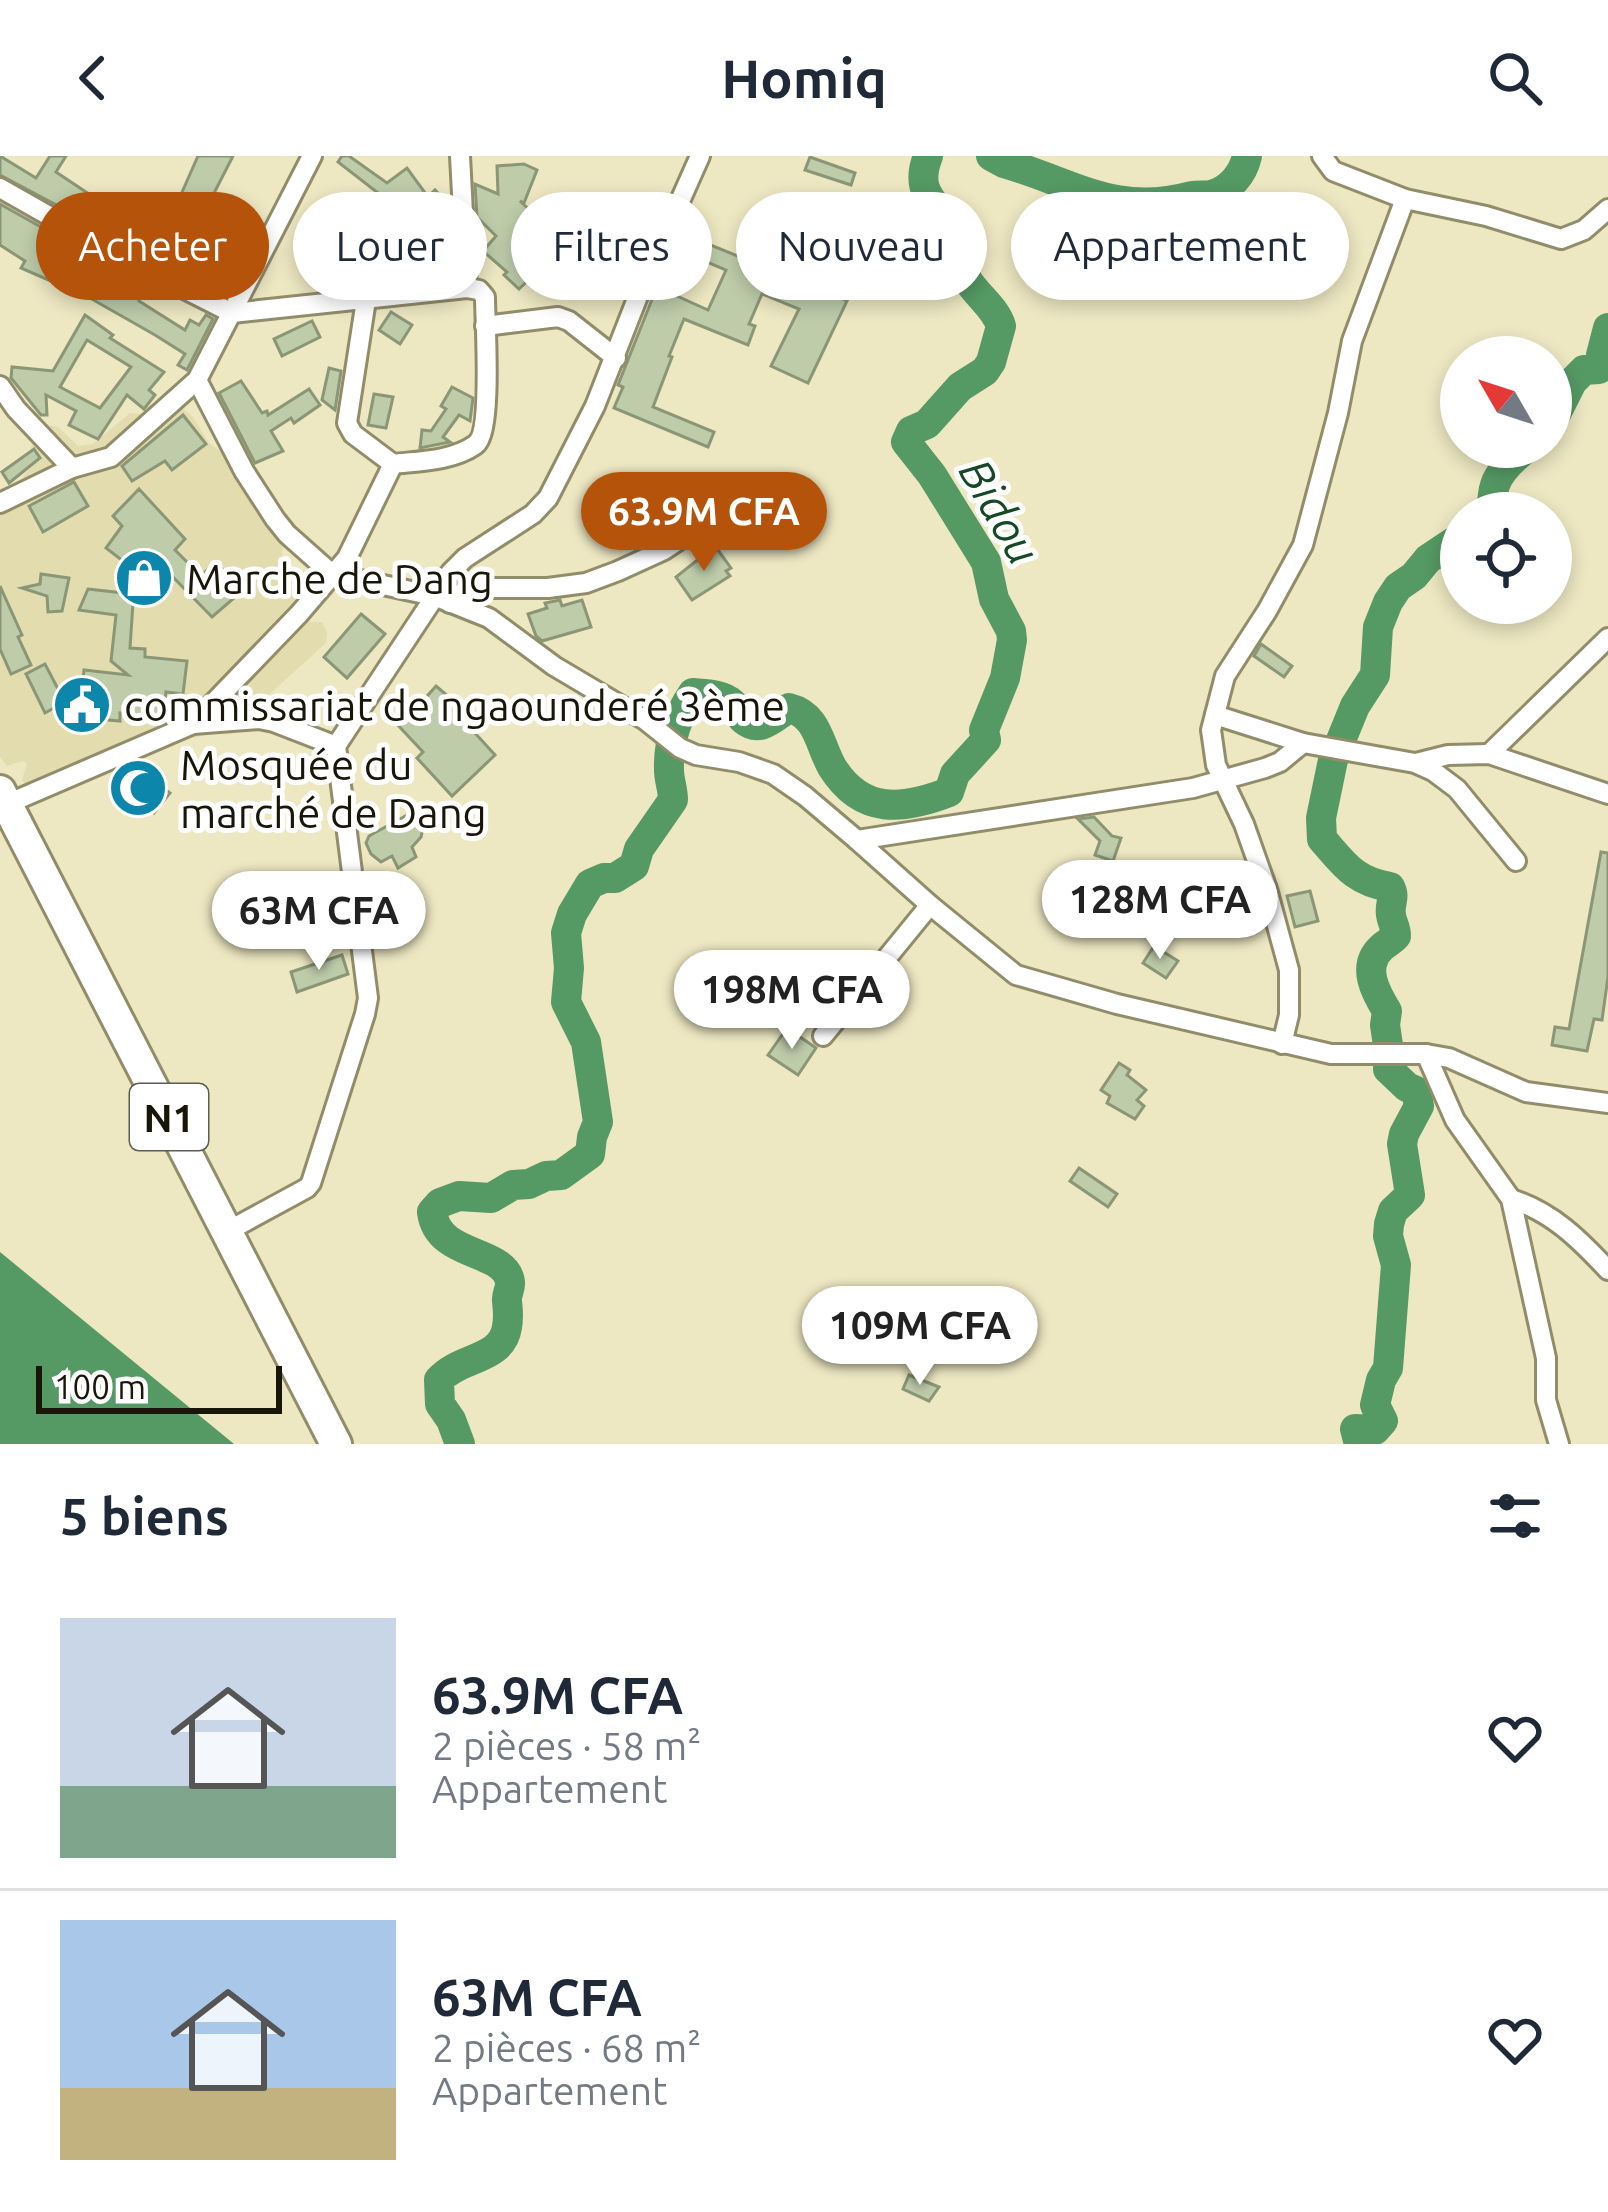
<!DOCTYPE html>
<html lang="fr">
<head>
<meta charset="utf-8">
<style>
  :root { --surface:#fff; --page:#f6f6f7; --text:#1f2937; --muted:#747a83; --line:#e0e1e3; --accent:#b45309 }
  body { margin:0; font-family:Ubuntu,sans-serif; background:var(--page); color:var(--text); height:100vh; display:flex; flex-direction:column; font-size:45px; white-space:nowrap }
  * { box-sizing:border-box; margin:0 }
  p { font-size:39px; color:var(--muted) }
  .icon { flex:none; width:66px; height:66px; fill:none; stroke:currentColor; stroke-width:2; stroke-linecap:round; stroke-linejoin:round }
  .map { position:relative; height:1288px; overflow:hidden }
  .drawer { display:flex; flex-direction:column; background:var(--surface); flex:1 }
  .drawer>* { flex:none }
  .guide { position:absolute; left:36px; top:36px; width:1536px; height:108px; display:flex; gap:24px }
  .needle { width:78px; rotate:309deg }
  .tools { position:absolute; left:1440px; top:180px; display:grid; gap:24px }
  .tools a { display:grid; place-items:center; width:132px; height:132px; border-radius:50%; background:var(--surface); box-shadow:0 6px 18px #0003; font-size:60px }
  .scale { position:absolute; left:36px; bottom:30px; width:246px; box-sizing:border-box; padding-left:12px; border:6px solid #181608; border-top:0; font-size:33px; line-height:42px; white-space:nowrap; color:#181608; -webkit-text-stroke:9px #fff; paint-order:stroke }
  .price { position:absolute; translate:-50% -102px; padding:0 27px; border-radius:42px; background:#fff; color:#222; font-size:39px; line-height:78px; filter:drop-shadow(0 3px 6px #0008) }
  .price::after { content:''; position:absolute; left:50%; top:72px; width:36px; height:27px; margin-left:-18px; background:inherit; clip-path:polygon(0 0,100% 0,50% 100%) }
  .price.current { background:var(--accent); color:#fff }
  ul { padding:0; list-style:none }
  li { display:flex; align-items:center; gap:36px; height:300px; padding:0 60px }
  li+li { border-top:3px solid var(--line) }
  li span { display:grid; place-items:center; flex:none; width:336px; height:240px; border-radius:0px; color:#555 }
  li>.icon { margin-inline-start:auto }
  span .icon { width:144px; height:144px; fill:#fffc; stroke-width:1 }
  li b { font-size:51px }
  h2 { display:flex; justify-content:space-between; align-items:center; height:144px; padding:0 60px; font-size:51px }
  .tag { padding:0 42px; border-radius:54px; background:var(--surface); box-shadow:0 6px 18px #0003; font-size:42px; line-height:108px }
  .tag.current { background:var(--accent); color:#fff }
  header { display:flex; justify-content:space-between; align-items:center; height:156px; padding:0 60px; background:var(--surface); font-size:54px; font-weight:700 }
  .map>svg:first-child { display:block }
  .built { fill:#e3dcaf }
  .water { fill:#559964 }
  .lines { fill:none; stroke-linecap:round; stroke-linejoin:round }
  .river { stroke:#559964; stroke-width:30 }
  .building { fill:#beccaa; stroke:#8a9676; stroke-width:3; fill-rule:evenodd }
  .minor-casing { stroke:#918c6a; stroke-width:24 }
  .trunk-casing { stroke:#918c6a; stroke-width:36 }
  .minor { stroke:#fff; stroke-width:18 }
  .trunk { stroke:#fff; stroke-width:30 }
  .labels { text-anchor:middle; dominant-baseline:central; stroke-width:10; stroke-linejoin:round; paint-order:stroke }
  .shield { fill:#fff; stroke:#5d5c52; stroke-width:3 }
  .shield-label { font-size:39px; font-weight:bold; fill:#181608 }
  .poi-label { font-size:42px; fill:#181608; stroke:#fff; text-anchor:start }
  .water-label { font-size:45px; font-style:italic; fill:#154824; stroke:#fff }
</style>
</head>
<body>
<header><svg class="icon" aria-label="back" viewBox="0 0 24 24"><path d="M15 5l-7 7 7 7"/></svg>Homiq<svg class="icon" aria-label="search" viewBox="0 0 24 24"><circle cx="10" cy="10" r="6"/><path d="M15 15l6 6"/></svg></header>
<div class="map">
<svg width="1608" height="1288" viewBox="0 0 1608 1288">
  <rect width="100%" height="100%" fill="#ede7c2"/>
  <path class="built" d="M181 251 193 261 209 287 248 315 283 383 282 399 295 444 294 458 310 466H322L327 476 326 487 253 553 215 575 195 582 185 579 31 638 22 624 27 608 23 605 7 610 0 601V333L19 326 33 308 28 298 42 268 58 271 78 290 93 288 130 257 168 261Z"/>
  <path class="water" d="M0 1096 234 1288H0Z"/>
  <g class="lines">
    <g class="river">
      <path d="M991 0 1004 7C1074 27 1115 61 1192 40 1198 39 1204 40 1211 39 1230 34 1243 18 1247 0"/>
      <path d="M1551 268 1572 226 1584 214 1599 213 1603 209 1601 199 1608 172"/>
      <path d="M1486 357C1495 346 1491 341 1495 329 1500 314 1516 300 1528 291"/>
      <path d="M460 1288 451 1264 440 1248 439 1224C460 1200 502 1205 507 1171 509 1160 508 1156 507 1145 506 1139 511 1132 510 1126 505 1092 438 1103 432 1056L440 1047 459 1040 491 1042 513 1029 529 1028 546 1020 561 1019 590 998 592 981 598 966 586 886 566 846 569 812 566 777 572 758 590 728 604 722H615L634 710 639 693 673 644C673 633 669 624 669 614 668 586 678 559 693 537 705 538 723 538 732 547 737 551 738 559 744 564 761 578 775 560 789 552 818 559 819 588 832 611 862 659 903 654 949 636L955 618 986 584 984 574 1005 522 1012 484 1011 475 994 443 986 406 932 319 906 286 911 275 927 268 960 231 985 215 991 206 1001 170C995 151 977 140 967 123 954 103 961 95 954 78 941 47 912 41 928 0"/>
      <path d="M1359 1288 1355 1273 1375 1274 1383 1265 1375 1249 1381 1224 1388 1212 1396 1109 1388 1080 1389 1068 1393 1055 1410 1039 1402 988 1404 978 1419 950 1416 935 1407 931 1388 913 1389 896 1385 869 1387 855C1376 837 1361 811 1381 792 1386 787 1392 785 1396 780 1396 771 1392 767 1391 759 1389 747 1396 742 1390 731 1354 725 1344 708 1322 683L1321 662 1333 604 1355 550 1375 519 1378 471 1388 446 1398 431 1414 420 1428 403 1461 381"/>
    </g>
  </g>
  <g class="building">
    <path d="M0 0 36 22 50 0H66L56 16 95 42 83 63 0 19Z"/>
    <path d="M198 0H233L209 47 197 41 165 108 153 102Z"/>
    <path d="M342 0H349L387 27 407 12 428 41 435 34 449 49 450 58 423 88 451 93 452 107 445 105 443 121H439L412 100 389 127 365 129 360 126 344 124 346 111 353 94 386 108 400 90 391 83 405 85 418 68 338 6Z"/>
    <path d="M810 1 855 17 851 29 805 14Z"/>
    <path d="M524 8 537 14 524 47 520 45 566 88 519 133 504 119 507 116 483 95 496 80 477 61 475 28 498 38 497 10Z"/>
    <path d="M0 48 82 94 72 110 97 122 99 119 120 132 127 119 147 129 139 145 185 174 190 164 199 169 206 159 213 163 187 214 178 209 185 198 155 179 90 142 21 112 25 105 0 89Z"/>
    <path d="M800 55 832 70 822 88 807 126 847 145 808 227 771 210 799 153 762 138 749 168 755 170 748 189 684 163 669 200 672 201 653 251 714 276 708 291 614 252 623 231 618 229 657 131 708 154 726 114 674 92 681 77 777 116Z"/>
    <path d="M590 58 638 77 632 92 584 72Z"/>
    <path d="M580 112 594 125 579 142 565 131 559 117Z"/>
    <path d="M391 156 412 169 400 188 379 174Z"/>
    <path d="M85 159 113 179 110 182 164 216 149 234 155 239 144 253 127 239 98 283 69 269 76 255 46 239 47 259H41L11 222 12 211 53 215ZM87 184 131 211 100 252 60 231Z"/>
    <path d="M312 165 320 181 282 200 274 183Z"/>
    <path d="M329 212 341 215 335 254 322 244Z"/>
    <path d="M241 225 262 257 267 255 268 259 309 233 320 249 294 267 291 262 271 275 283 295 255 307 219 237Z"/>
    <path d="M452 231 473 242 470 265 459 259 443 281 450 286 420 292 422 274 431 275 446 253 441 250Z"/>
    <path d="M374 238 393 241 386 272 368 269Z"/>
    <path d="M183 259 206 288 172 314 165 305 132 325 122 310Z"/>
    <path d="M34 293 40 302 9 327 2 316Z"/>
    <path d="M74 326 88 350 43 376 29 350Z"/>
    <path d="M139 333 185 383 175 394 201 420 215 406 232 422 229 426 241 436 212 461 166 414 148 432 119 410 123 405 106 392 122 370 113 360Z"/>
    <path d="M715 390 731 412 726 415 730 420 692 444 676 421Z"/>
    <path d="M41 418 69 422 62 455 48 456 47 440 22 432 40 428Z"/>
    <path d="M0 430 22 479 18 481 31 509 11 518 0 493Z"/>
    <path d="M88 433 141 439 133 447 130 492 145 493V501L187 505 183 538 166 536 162 563 120 557V565L73 561 75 540 45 557 26 518 45 508 58 533 82 534 84 514 128 519 111 505 116 459 79 454Z"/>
    <path d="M560 444 562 450 582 444 591 471 542 485 536 480 528 458 547 452 545 447Z"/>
    <path d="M361 458 385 478 347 522 324 501Z"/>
    <path d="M1261 488 1292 510 1284 521 1254 500Z"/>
    <path d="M436 530 458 549 454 554 495 599 452 640 417 602 423 596 395 566 417 545 420 548Z"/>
    <path d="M137 612 170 637 154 657 121 632Z"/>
    <path d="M407 659 414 661 423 672 421 681 412 691 416 701 398 712 392 700 381 706 371 698 366 687 369 680Z"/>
    <path d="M1094 661 1112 680 1121 682 1113 705 1095 699 1100 685 1078 663Z"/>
    <path d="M1601 696 1608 697V821L1602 864 1594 863 1587 895 1552 889 1555 871 1569 873Z"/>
    <path d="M1310 735 1318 765 1295 771 1287 740Z"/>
    <path d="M1154 790 1178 805 1166 822 1143 807Z"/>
    <path d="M342 799 348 818 297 836 291 816Z"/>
    <path d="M787 872 816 892 798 919 768 899Z"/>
    <path d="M1119 907 1130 914 1127 919 1146 934 1137 944 1144 950 1135 963 1107 947 1110 940 1101 934Z"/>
    <path d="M1079 1012 1117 1038 1108 1051 1070 1025Z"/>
    <path d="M909 1219 939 1231 929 1245 903 1233Z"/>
  </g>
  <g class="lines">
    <g class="minor-casing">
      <g id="minor">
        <path d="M460 0 467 132"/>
        <path d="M1322 0 1333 15 1405 43 1486 60 1561 83 1584 74 1608 53"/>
        <path d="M0 32 125 103 232 157 467 132 479 134 485 141C485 167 493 277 475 289 452 305 419 305 393 308L353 278 347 267 366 144"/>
        <path d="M485 170 558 161 569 165 616 202"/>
        <path d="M197 224 244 315 275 363 287 378 332 418 434 440 489 462 554 510 645 564 680 592 696 599 739 606 773 618 805 640 857 684 1193 632 1265 612 1280 606 1303 587"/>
        <path d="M0 230 16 253 72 312"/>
        <path d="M0 347 72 312 111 301 197 224 312 0"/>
        <path d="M450 447 468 432H548L586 427 618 415 664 394 691 376 735 334"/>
        <path d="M1215 559 1303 587 1415 607 1433 615 1457 633 1516 705"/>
        <path d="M193 568 259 563 274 566 336 590"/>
        <path d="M1489 598 1608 482"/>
        <path d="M1416 607 1448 599 1489 598 1608 638"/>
        <path d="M7 648 193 568 299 458 347 402 393 308"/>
        <path d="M857 684 930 749 1016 819 1117 848 1331 898H1426L1455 964 1511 1043 1546 1202V1244L1559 1288"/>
        <path d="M823 880 930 749"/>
        <path d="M1282 888 1289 859V814L1267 733 1244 668 1216 609 1211 574 1225 520 1267 455 1303 389 1338 257 1352 185 1405 43"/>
        <path d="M1426 898 1449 902 1526 936 1608 947"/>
        <path d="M1511 1043C1552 1056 1579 1083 1608 1114"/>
        <path d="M228 1075 307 1032 311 1027 365 858 368 842 336 590 451 416 465 402 533 358 548 342 595 250 640 135 700 0"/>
      </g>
    </g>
    <g class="trunk-casing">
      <path id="trunk" d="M0 635 336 1288"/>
    </g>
    <use href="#minor" class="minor"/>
    <use href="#trunk" class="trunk"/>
  </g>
  <defs>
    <g id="shop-disc" transform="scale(3)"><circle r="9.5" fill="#0c87ab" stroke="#fff"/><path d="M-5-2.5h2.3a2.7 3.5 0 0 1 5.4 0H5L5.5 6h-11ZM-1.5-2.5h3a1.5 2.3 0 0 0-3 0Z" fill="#fff"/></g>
    <g id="civic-disc" transform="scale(3)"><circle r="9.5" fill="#0c87ab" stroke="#fff"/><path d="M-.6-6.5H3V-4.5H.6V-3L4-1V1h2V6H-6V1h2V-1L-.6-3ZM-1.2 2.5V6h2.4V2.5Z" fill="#fff"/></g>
    <g id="mosque-disc" transform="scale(3)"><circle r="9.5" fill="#0c87ab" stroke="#fff"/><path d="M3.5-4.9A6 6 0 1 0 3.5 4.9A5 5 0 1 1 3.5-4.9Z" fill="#fff"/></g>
  </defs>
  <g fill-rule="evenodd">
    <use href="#shop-disc" x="144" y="422"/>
    <use href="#civic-disc" x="82" y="549"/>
    <use href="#mosque-disc" x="138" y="632"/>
  </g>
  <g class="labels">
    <rect class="shield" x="130" y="928" width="78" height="66" rx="9"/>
    <g class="shield-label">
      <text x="169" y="961">N1</text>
    </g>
    <g class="poi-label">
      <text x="186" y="422">Marche de Dang</text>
      <text x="124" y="549">commissariat de ngaounderé 3ème</text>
      <text x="180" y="608">Mosquée du<tspan x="180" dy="48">marché de Dang</tspan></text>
    </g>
    <g class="water-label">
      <text transform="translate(1000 355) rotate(60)">Bidou</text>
    </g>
  </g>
</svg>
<div class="tools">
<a><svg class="needle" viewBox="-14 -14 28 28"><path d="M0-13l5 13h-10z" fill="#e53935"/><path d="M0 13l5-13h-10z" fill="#747a83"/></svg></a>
<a><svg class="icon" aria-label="locate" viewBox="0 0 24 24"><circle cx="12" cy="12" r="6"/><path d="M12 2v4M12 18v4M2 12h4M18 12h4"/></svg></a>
</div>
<div class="scale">100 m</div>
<b class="price current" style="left:704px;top:418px">63.9M CFA</b>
<b class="price" style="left:1160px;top:806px">128M CFA</b>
<b class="price" style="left:319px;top:817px">63M CFA</b>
<b class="price" style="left:792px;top:896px">198M CFA</b>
<b class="price" style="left:920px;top:1232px">109M CFA</b>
<div class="guide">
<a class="tag current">Acheter</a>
<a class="tag">Louer</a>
<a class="tag">Filtres</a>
<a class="tag">Nouveau</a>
<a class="tag">Appartement</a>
</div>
</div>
<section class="drawer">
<h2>5 biens<svg class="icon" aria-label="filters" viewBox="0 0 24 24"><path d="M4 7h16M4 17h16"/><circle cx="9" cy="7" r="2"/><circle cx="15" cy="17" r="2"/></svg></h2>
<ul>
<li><span style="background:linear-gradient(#c9d6e8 70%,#7fa58c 0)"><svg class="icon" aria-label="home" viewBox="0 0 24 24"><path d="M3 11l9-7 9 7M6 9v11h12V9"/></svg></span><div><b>63.9M CFA</b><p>2 pièces · 58 m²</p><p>Appartement</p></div><svg class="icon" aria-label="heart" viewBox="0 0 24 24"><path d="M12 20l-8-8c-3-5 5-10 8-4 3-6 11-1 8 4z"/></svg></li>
<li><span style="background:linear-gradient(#a9c7e8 70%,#c2b280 0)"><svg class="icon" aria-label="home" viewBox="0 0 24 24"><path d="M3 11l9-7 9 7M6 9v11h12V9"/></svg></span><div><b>63M CFA</b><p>2 pièces · 68 m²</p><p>Appartement</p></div><svg class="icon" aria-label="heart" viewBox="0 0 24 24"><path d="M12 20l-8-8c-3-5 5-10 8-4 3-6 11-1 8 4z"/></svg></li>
</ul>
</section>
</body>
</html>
